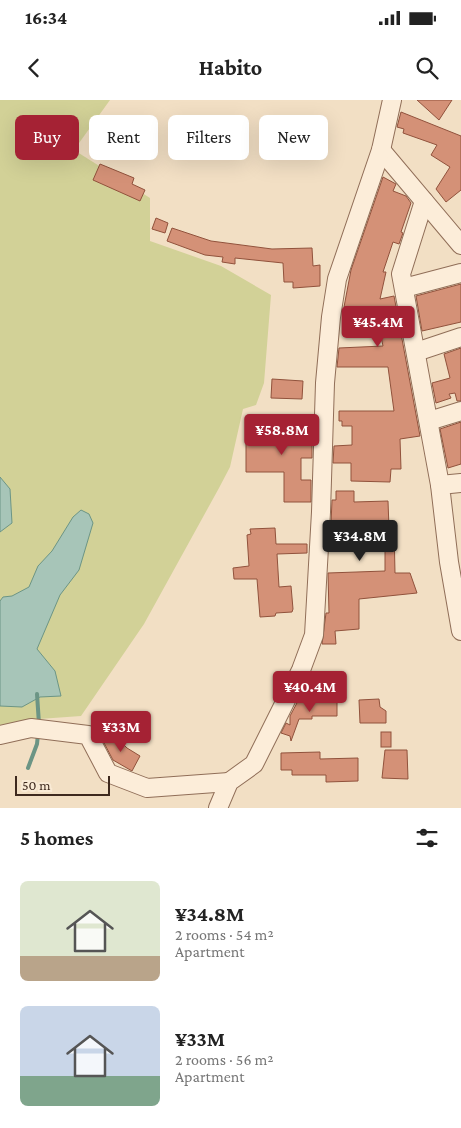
<!DOCTYPE html>
<html lang="en">
<head>
<meta charset="utf-8">
<style>
  :root { --surface:#fff; --page:#f2f2f2; --text:#222; --muted:#767676; --accent:#a52234 }
  body { margin:0; font-family:"Crimson Pro",serif; background:var(--page); color:var(--text); height:100vh; display:flex; flex-direction:column; font-size:19px; white-space:nowrap }
  * { box-sizing:border-box; margin:0 }
  p { font-size:16px; color:var(--muted) }
  .icon { flex:none; width:28px; height:28px; fill:none; stroke:currentColor; stroke-width:2; stroke-linecap:round; stroke-linejoin:round }
  .map { position:relative; height:708px; overflow:hidden }
  .sheet { display:flex; flex-direction:column; background:var(--surface); flex:1 }
  .sheet>* { flex:none }
  .guide { position:absolute; left:15px; top:15px; width:431px; height:45px; display:flex; gap:10px }
  .scale { position:absolute; left:15px; bottom:12px; width:95px; box-sizing:border-box; padding-left:5px; border:2px solid #3e291e; border-top:0; font-size:14px; line-height:18px; white-space:nowrap; color:#3e291e; -webkit-text-stroke:4px #f9ead5; paint-order:stroke }
  .price { position:absolute; translate:-50% -42px; padding:0 11px; border-radius:5px; background:var(--accent); color:#fff; font-size:16px; line-height:32px; filter:drop-shadow(0 1px 2px #0008) }
  .price::after { content:''; position:absolute; left:50%; top:30px; width:15px; height:11px; margin-left:-8px; background:inherit; clip-path:polygon(0 0,100% 0,50% 100%) }
  .price.on { background:#222; color:#fff }
  ul { padding:0; list-style:none }
  li { display:flex; align-items:center; gap:15px; height:125px; padding:0 20px }
  li span { display:grid; place-items:center; flex:none; width:140px; height:100px; border-radius:8px; color:#555 }
  li>.icon { margin-inline-start:auto }
  span .icon { width:60px; height:60px; fill:#fffc; stroke-width:1 }
  li b { font-size:21px }
  h2 { display:flex; justify-content:space-between; align-items:center; height:60px; padding:0 20px; font-size:21px }
  .chip { padding:0 18px; border-radius:8px; background:var(--surface); box-shadow:0 5px 20px #0002; font-size:18px; line-height:45px }
  .chip.on { background:var(--accent); color:#fff }
  .status { display:flex; justify-content:space-between; align-items:center; height:35px; padding:0 25px; background:var(--surface); direction:ltr }
  .status svg { height:14px; fill:currentColor }
  header { display:flex; justify-content:space-between; align-items:center; height:65px; padding:0 20px; background:var(--surface); font-size:22px; font-weight:700 }
  .map>svg:first-child { display:block }
  .green { fill:#d2d197 }
  .water { fill:#a7c5b8; stroke:#6c9585 }
  .lines { fill:none; stroke-linecap:round; stroke-linejoin:round }
  .stream { stroke:#6c9585; stroke-width:4 }
  .building { fill:#d49177; stroke:#91523c }
  .minor-casing { stroke:#906e58; stroke-width:20 }
  .minor { stroke:#fcedd9; stroke-width:18 }
</style>
</head>
<body>
<div class="status"><b>16:34</b><svg viewBox="0 0 49 12"><path d="M0 12V9h3v3zM5 12V6h3v6zM10 12V3h3v9zM15 12V0h3v12zM26 1h20v11H26zM47 4h2v5h-2z"/></svg></div>
<header><svg class="icon" aria-label="back" viewBox="0 0 24 24"><path d="M15 5l-7 7 7 7"/></svg>Habito<svg class="icon" aria-label="search" viewBox="0 0 24 24"><circle cx="10" cy="10" r="6"/><path d="M15 15l6 6"/></svg></header>
<div class="map">
<svg width="461" height="708" viewBox="0 0 461 708">
  <rect width="100%" height="100%" fill="#f2dfc4"/>
  <path class="green" d="M0 0H110L74 50 150 98V141L221 166 271 195 264 283 256 305 243 309 230 367 219 388 144 524 81 616 39 619 0 625Z"/>
  <g class="water">
    <path d="M0 377 10 389 12 423 0 432Z"/>
    <path d="M81 410 89 414 93 423 79 470 60 495 37 549 55 571 61 596 40 597 22 607 0 606V501L3 497 12 496 29 487 38 466 52 451 73 417Z"/>
  </g>
  <g class="lines">
    <g class="stream">
      <path d="M37 594 39 624"/>
      <path d="M28 668 37 644 38 634"/>
    </g>
  </g>
  <g class="building">
    <path d="M417 0H452L439 20Z"/>
    <path d="M401 12 461 36V90L446 102 436 89 450 67 431 55 437 45 403 33 404 29 397 27Z"/>
    <path d="M100 64 134 78 132 84 145 90 140 101 93 80Z"/>
    <path d="M383 77 396 84 393 91 406 96 411 103 401 132 403 133 399 144 393 142 383 172H386L380 199 394 196 420 336 400 339 401 369H391L390 382 351 381V363H333L334 346 352 345V326H342V321H339V311H394L388 267H337L339 248 383 246 378 222 344 215 346 207H344L351 170Z"/>
    <path d="M156 118 168 123 165 133 152 129Z"/>
    <path d="M172 128 211 141 272 149 312 148 313 166 320 165V186L293 188V182H284L283 163 235 158V164L222 162 223 157 205 155 167 141Z"/>
    <path d="M461 184V222L422 231 416 196Z"/>
    <path d="M461 248V301H457L455 293 449 294 451 298 436 303 432 283 450 278 444 254Z"/>
    <path d="M272 279 303 281 302 299 271 298Z"/>
    <path d="M461 322V364L448 368 440 329Z"/>
    <path d="M260 324H312V358H301V380H311V402H284V372H246V329H260Z"/>
    <path d="M336 391H354V402L388 401 389 428H394L395 473H410L417 493 359 499V529L335 531 336 544H322L326 513H329L328 473 385 471V446L330 449 332 400H336Z"/>
    <path d="M275 428 276 444H307V453L277 454 279 487 291 486 293 509 292 512 276 513 275 516 260 517 257 479H234L233 468 249 466 247 435 251 434 250 429Z"/>
    <path d="M379 599 380 607 386 611V623H360L359 600Z"/>
    <path d="M337 600V616H312V619H299L291 641 290 636 281 633 286 623 290 625V616L298 601Z"/>
    <rect x="381" y="632" width="10" height="15"/>
    <path d="M113 634 127 648 140 656 132 671 113 660 103 641Z"/>
    <path d="M385 650H407L408 679 382 678Z"/>
    <path d="M320 652V659L358 658V681L326 682V675H292V670H281V653Z"/>
  </g>
  <g class="lines">
    <g class="minor-casing">
      <g id="minor">
        <path d="M381 50 461 145"/>
        <path d="M424 101 401 174 440 385"/>
        <path d="M404 188 461 173"/>
        <path d="M416 252 461 237"/>
        <path d="M429 321 461 311"/>
        <path d="M461 383 440 385 449 462 461 531"/>
        <path d="M0 635 31 628 88 635 108 673 147 688 229 682"/>
        <path d="M218 708 229 682 254 664 301 570 314 535 321 412 325 283 331 217 337 179 381 50 392 0"/>
      </g>
    </g>
    <use href="#minor" class="minor"/>
  </g>
</svg>
<div class="scale">50 m</div>
<b class="price" style="left:378px;top:248px">¥45.4M</b>
<b class="price" style="left:282px;top:356px">¥58.8M</b>
<b class="price on" style="left:360px;top:462px">¥34.8M</b>
<b class="price" style="left:310px;top:613px">¥40.4M</b>
<b class="price" style="left:121px;top:653px">¥33M</b>
<div class="guide">
<a class="chip on">Buy</a>
<a class="chip">Rent</a>
<a class="chip">Filters</a>
<a class="chip">New</a>
</div>
</div>
<section class="sheet">
<h2>5 homes<svg class="icon" aria-label="filters" viewBox="0 0 24 24"><path d="M4 7h16M4 17h16"/><circle cx="9" cy="7" r="2"/><circle cx="15" cy="17" r="2"/></svg></h2>
<ul>
<li><span style="background:linear-gradient(#dfe7d0 75%,#b9a48a 0)"><svg class="icon" aria-label="home" viewBox="0 0 24 24"><path d="M3 11l9-7 9 7M6 9v11h12V9"/></svg></span><div><b>¥34.8M</b><p>2 rooms · 54 m²</p><p>Apartment</p></div></li>
<li><span style="background:linear-gradient(#c9d6e8 70%,#7fa58c 0)"><svg class="icon" aria-label="home" viewBox="0 0 24 24"><path d="M3 11l9-7 9 7M6 9v11h12V9"/></svg></span><div><b>¥33M</b><p>2 rooms · 56 m²</p><p>Apartment</p></div></li>
</ul>
</section>
</body>
</html>
